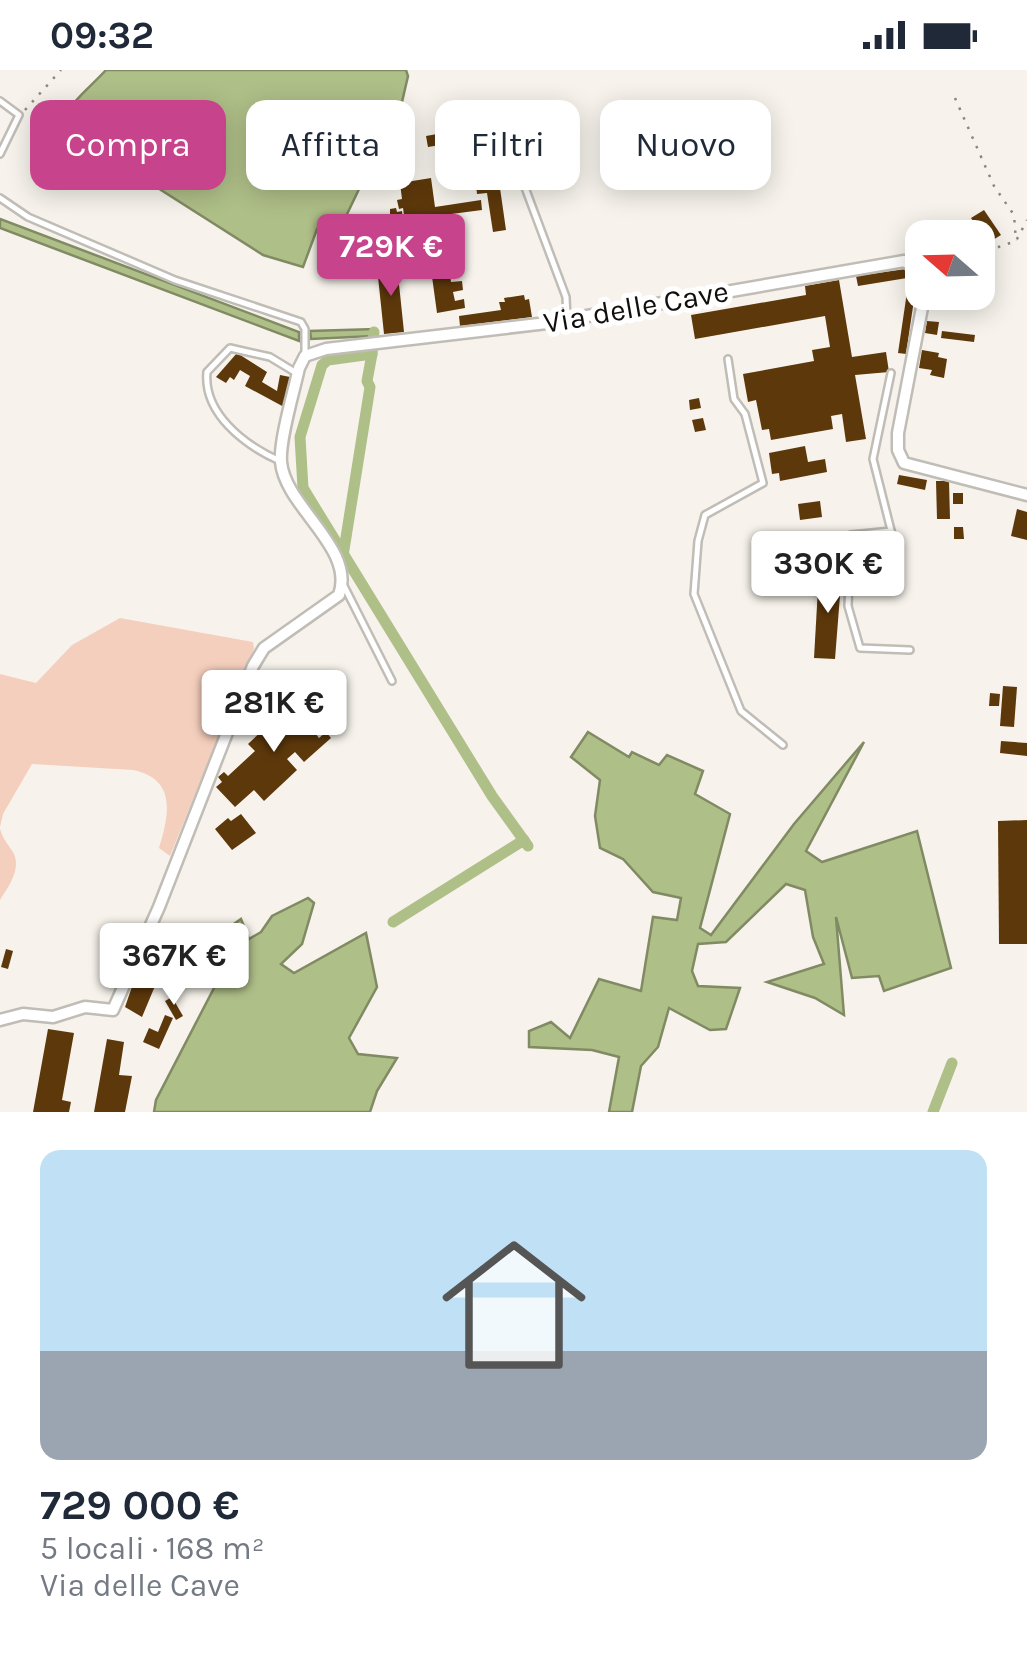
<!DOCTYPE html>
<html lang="it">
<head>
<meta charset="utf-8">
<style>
  :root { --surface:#fff; --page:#f6f6f7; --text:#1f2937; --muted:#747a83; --line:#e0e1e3; --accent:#c7448c }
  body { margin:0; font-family:Karla,sans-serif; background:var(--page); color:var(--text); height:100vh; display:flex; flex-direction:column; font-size:38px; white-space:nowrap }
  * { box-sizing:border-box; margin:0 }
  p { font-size:32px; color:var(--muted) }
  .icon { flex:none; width:55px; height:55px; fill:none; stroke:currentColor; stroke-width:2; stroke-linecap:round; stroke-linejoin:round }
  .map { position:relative; height:1042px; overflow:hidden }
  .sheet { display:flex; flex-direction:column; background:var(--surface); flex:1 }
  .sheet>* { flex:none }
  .guide { position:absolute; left:30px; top:30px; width:968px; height:90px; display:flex; gap:20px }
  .needle { width:65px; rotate:290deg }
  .fabs { position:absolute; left:905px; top:150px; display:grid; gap:20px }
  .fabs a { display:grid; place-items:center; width:90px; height:90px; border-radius:20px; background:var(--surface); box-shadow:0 5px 25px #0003; font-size:50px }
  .price { position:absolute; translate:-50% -85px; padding:0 22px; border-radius:10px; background:#fff; color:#222; font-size:32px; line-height:65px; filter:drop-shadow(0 2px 5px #0008) }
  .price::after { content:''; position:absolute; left:50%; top:60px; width:30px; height:22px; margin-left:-15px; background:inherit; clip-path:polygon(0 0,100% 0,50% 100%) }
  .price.on { background:var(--accent); color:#fff }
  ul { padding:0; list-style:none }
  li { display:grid; align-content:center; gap:20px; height:530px; padding:0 40px }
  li+li { border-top:2px solid var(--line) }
  li span { display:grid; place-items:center; height:310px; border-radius:20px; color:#555 }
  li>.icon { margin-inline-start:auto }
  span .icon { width:180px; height:180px; fill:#fffc; stroke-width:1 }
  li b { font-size:42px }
  .tag { padding:0 35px; border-radius:20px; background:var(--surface); box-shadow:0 5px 25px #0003; font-size:35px; line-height:90px }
  .tag.on { background:var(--accent); color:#fff }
  .status { display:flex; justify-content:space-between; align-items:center; height:70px; padding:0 50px; background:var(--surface); direction:ltr }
  .status svg { height:28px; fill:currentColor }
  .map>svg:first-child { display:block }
  .green { fill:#f5cfbd }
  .water { fill:#afbf88; stroke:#808a63; stroke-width:2.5 }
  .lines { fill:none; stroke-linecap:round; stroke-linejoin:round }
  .canal { stroke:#afbf88; stroke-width:11 }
  .building { fill:#5d380b }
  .service-casing { stroke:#c0bdb6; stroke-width:10 }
  .minor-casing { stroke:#c0bdb6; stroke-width:15 }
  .path { stroke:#8a8782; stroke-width:2.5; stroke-dasharray:2.5 8; stroke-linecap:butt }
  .service { stroke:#fff; stroke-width:5 }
  .minor { stroke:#fff; stroke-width:10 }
  .labels { text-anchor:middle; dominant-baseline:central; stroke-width:10; stroke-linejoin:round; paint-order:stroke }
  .street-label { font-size:30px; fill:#110f0d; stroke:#fff }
</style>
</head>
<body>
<div class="status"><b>09:32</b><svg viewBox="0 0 49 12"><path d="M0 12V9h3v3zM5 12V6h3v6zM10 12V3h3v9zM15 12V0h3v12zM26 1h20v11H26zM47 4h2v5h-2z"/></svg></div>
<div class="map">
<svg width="1027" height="1042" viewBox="0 0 1027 1042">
  <rect width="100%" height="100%" fill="#f7f3ec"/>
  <g class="green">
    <path d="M120 548 253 572 254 579 170 786 159 778C169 745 177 709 133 700L32 694 3 744 0 757V604L36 613 72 575Z"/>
    <path d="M0 759C3 769 7 773 13 782 22 798 9 816 0 830Z"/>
  </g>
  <g class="water">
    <path d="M106 0H406L408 6 399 45 403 50 392 66 383 69 337 165 317 159 303 197 263 185 62 57C66 34 91 17 106 0Z"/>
    <path d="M0 149 299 262V271L0 158Z"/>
    <path d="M376 259 377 265 374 266 311 269 310 261Z"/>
    <path d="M588 662 629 687 632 682 659 695 667 685 703 701 695 724 730 744 700 858 711 865 794 754 864 672 806 781 822 792 917 761 951 898 884 921 879 906 852 908 836 847 844 945 815 928 767 912 824 894 813 867 805 820 786 814 726 872 698 874 692 901 698 916 740 918 726 959 710 960 669 938 658 977 641 996 632 1042H609L619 987 592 980 529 977V961L551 952 570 968 599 909 641 921 653 847 677 850 681 828 653 822 623 789 600 778 595 746 600 710 571 687Z"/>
    <path d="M308 828 314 833 302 874 281 894 294 903 366 863 377 917 349 968 358 984 397 988 377 1021 370 1042H154L156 1030 214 918V898L204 875 241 849 249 869 261 862 272 846Z"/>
  </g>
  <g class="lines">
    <g class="canal">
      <path d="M374 262 372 284 328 290 322 295 300 367 303 418 492 726 528 776"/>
      <path d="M343 486 370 317 367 311 372 284"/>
      <path d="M393 852 524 770"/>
      <path d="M933 1042 952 993"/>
    </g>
  </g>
  <g class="building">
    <path d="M482 56 484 68 428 77 426 66Z"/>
    <path d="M431 108 435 137 481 130 482 140 436 146 443 191 460 192V201L450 203 451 212 462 211 463 220 453 222 455 231 464 229 465 238 437 243 430 192 411 195 408 170 400 171 398 161 406 159 403 138 399 139 397 130 402 129 400 113Z"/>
    <path d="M499 111 506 160 493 162 487 123 477 124 476 114Z"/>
    <path d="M396 138 397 142 402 141 403 150 390 152V139Z"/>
    <path d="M984 140 1001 165 988 173 971 148Z"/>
    <path d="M397 195 404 262 384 264 377 197Z"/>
    <path d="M906 199 907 208 858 216 856 206Z"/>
    <path d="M839 210 852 287 886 282 889 302 855 305 866 369 846 372 842 344 831 346 833 359 771 370 769 359 762 360 756 330 748 332 743 304 814 291 812 280 830 277 825 246 695 269 691 245 806 225 805 216Z"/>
    <path d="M907 222 915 223 906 284 898 283Z"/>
    <path d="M524 225 525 230 529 229 532 247 460 256 459 246 501 240 499 232H505L504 228Z"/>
    <path d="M927 251 939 252 937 265 925 263Z"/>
    <path d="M942 261 975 265 974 272 941 268Z"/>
    <path d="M922 280 939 283 938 287 947 289 944 308 930 305 932 300 919 298Z"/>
    <path d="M237 283 267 302 262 312 277 321 280 305 290 307 284 337 245 316 250 306 240 300 234 310 230 307 226 313 216 307Z"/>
    <path d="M699 328 701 338 690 340 689 330Z"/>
    <path d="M703 348 706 360 695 362 692 350Z"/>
    <path d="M805 376 808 392 825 389 827 402 780 411 779 403 772 404 769 383Z"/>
    <path d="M899 405 927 410 925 420 897 414Z"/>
    <path d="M936 411H949L950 449H937Z"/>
    <rect x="953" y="423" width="10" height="11"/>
    <path d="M820 431 822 447 800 450 798 434Z"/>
    <path d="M1017 439 1027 442V470L1011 466Z"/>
    <path d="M954 457H963L964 469H954Z"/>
    <path d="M833 498 842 500 835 589 814 588 818 518Z"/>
    <path d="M1003 616 1017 617 1014 657 1000 656Z"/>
    <path d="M990 623 1000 624 999 636H989Z"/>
    <path d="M297 628 323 656 315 663 319 668 326 662 331 668 304 692 295 682 287 689 297 700 264 731 254 720 235 737 216 717 222 712 218 707 224 702 228 706 255 681 248 674Z"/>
    <path d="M1001 671 1027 673V686L1000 683Z"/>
    <path d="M241 744 256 763 232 780 215 759 228 748 231 751Z"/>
    <path d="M1027 750V874H999L998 751Z"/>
    <path d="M6 879 13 881 8 899 1 897Z"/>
    <path d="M135 908 155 916 142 947 125 937Z"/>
    <path d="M172 927 183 946 176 950 165 931Z"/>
    <path d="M165 945 173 948 159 979 143 972 149 958 158 962Z"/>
    <path d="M48 959 74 963 62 1030 71 1032 69 1042H33Z"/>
    <path d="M107 969 124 972 119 1005 132 1006 125 1042H94Z"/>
  </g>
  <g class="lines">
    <g class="service-casing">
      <g id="service">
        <path d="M0 31 19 45 0 84"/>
        <path d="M496 40 566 227 567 249"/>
        <path d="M0 128 28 147 175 210 301 252 305 259V286"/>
        <path d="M728 289 734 329 745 344 763 413 705 445 698 471 694 524 741 641 783 675"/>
        <path d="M891 303 873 389 899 492"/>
        <path d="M280 391C244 375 203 343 207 302L230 278 270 287 298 304"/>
        <path d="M891 461 851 465 848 536 860 578 910 580"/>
        <path d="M343 514 392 611"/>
      </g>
    </g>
    <g class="minor-casing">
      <g id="minor">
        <path d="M925 222 898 363V380L904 393 1027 425"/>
        <path d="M0 950 23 944 53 947 85 937 113 940 159 837 253 596 264 578 339 525C356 478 285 437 281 392 279 371 294 321 299 298L305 286 326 279 547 253 904 191 917 199 922 206"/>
      </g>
    </g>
    <g class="path">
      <path d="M955 28 994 116 1014 145 1016 171"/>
      <path d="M25 40 61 0"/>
      <path d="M978 184 1016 171 1027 150"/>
    </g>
    <use href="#service" class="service"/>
    <use href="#minor" class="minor"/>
  </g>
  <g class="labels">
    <g class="street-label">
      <text transform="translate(636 237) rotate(-10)">Via delle Cave</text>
    </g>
  </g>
</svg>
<div class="fabs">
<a><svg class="needle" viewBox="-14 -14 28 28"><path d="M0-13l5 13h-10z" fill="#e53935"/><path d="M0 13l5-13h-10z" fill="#747a83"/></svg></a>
</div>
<b class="price on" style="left:391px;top:229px">729K €</b>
<b class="price" style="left:828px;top:546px">330K €</b>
<b class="price" style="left:274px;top:685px">281K €</b>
<b class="price" style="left:174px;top:938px">367K €</b>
<div class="guide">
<a class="tag on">Compra</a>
<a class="tag">Affitta</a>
<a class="tag">Filtri</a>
<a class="tag">Nuovo</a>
</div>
</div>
<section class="sheet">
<ul>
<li><span style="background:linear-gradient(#bfe0f5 65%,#9aa5b1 0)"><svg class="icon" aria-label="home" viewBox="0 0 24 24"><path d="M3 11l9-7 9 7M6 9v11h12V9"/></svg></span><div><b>729 000 €</b><p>5 locali · 168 m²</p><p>Via delle Cave</p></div></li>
</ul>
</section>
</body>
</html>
